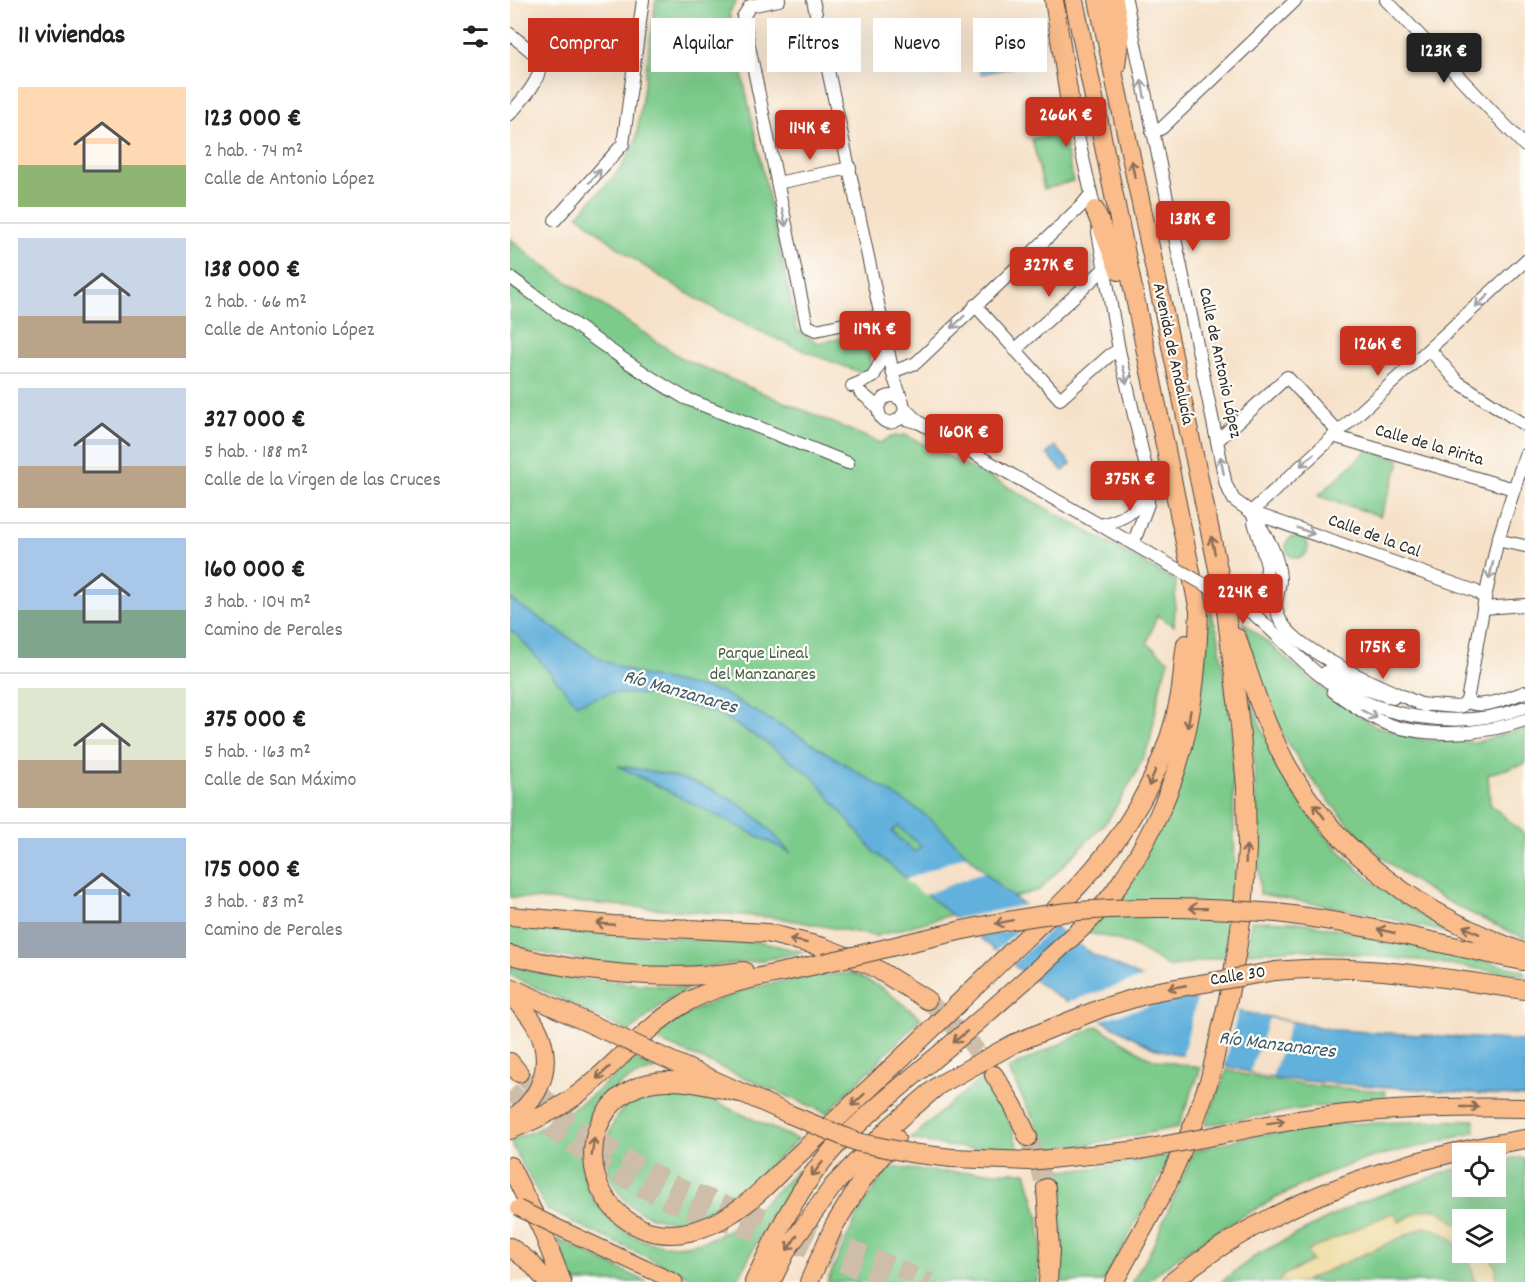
<!DOCTYPE html>
<html lang="es">
<head>
<meta charset="utf-8">
<style>
  :root { --surface:#fff; --page:#f2f2f2; --text:#202124; --muted:#757577; --line:#e0e0e0; --accent:#c8321e }
  body { margin:0; font-family:Dekko,sans-serif; background:var(--page); color:var(--text); height:100vh; display:flex; flex-direction:column; font-size:22px; white-space:nowrap }
  * { box-sizing:border-box; margin:0 }
  p { font-size:20px; color:var(--muted) }
  .icon { flex:none; width:33px; height:33px; fill:none; stroke:currentColor; stroke-width:2; stroke-linecap:round; stroke-linejoin:round }
  .map { position:relative; flex:1; overflow:hidden }
  .drawer { display:flex; flex-direction:column; background:var(--surface); width:510px }
  .drawer>* { flex:none }
  .top-card { position:absolute; left:18px; top:18px; width:570px; height:54px; display:flex; gap:12px }
  .buttons { position:absolute; left:942px; top:1143px; display:grid; gap:12px }
  .buttons a { display:grid; place-items:center; width:54px; height:54px; border-radius:0px; background:var(--surface); box-shadow:0 6px 24px #0002; font-size:30px }
  .price { position:absolute; translate:-50% -51px; padding:0 14px; border-radius:6px; background:var(--accent); color:#fff; font-size:20px; line-height:39px; filter:drop-shadow(0 2px 3px #0008) }
  .price::after { content:''; position:absolute; left:50%; top:36px; width:18px; height:14px; margin-left:-9px; background:inherit; clip-path:polygon(0 0,100% 0,50% 100%) }
  .price.current { background:#222; color:#fff }
  ul { padding:0; list-style:none }
  li { display:flex; align-items:center; gap:18px; height:150px; padding:0 18px }
  li+li { border-top:2px solid var(--line) }
  li span { display:grid; place-items:center; flex:none; width:168px; height:120px; border-radius:0px; color:#555 }
  li>.icon { margin-inline-start:auto }
  span .icon { width:72px; height:72px; fill:#fffc; stroke-width:1 }
  li b { font-size:26px }
  h2 { display:flex; justify-content:space-between; align-items:center; height:72px; padding:0 18px; font-size:26px }
  .pill { padding:0 21px; border-radius:0px; background:var(--surface); box-shadow:0 6px 24px #0002; font-size:21px; line-height:54px }
  .pill.current { background:var(--accent); color:#fff }
  main { display:flex; flex:1; min-height:0 }
  .map>svg:first-child { display:block }
  .green { fill:#7ccb8b; stroke:#547b5b; stroke-width:1.5 }
  .sand { fill:#eeda9e; stroke:#8c8264; stroke-width:1.5 }
  .water { fill:#62b1dc; stroke:#466e84; stroke-width:1.5; fill-rule:evenodd }
  .pier { fill:#f6e1c8 }
  .lines { fill:none; stroke-linecap:round; stroke-linejoin:round }
  .highway-tunnel { stroke:#cdbda9; stroke-width:18; stroke-dasharray:18 9; stroke-linecap:butt }
  .minor-casing { stroke:#494643; stroke-width:14 }
  .major-casing { stroke:#494643; stroke-width:17 }
  .highway-casing { stroke:#494643; stroke-width:20 }
  .minor { stroke:#fff; stroke-width:12 }
  .major { stroke:#f9bc8a; stroke-width:15 }
  .highway { stroke:#f9bc8a; stroke-width:18 }
  .minor-bridge-casing { stroke:#494643; stroke-width:14; stroke-linecap:butt }
  .major-bridge-casing { stroke:#494643; stroke-width:17; stroke-linecap:butt }
  .highway-bridge-casing { stroke:#494643; stroke-width:20; stroke-linecap:butt }
  .minor-bridge { stroke:#fff; stroke-width:12 }
  .major-bridge { stroke:#f9bc8a; stroke-width:15 }
  .highway-bridge { stroke:#f9bc8a; stroke-width:18 }
  .oneway { stroke:#a0a0a0 }
  .oneway2 { stroke:#886c56 }
  .labels { text-anchor:middle; dominant-baseline:central; stroke-width:4.5; stroke-linejoin:round; paint-order:stroke }
  .street-label { font-size:18px; fill:#2b2b2b; stroke:#fdfcf7 }
  .park-label { font-size:18px; fill:#435b48; stroke:#fdfcf7 }
  .water-label { font-size:20px; font-style:italic; fill:#3e5a69; stroke:#fdfcf7 }
</style>
</head>
<body>
<main>
<section class="drawer">
<h2>11 viviendas<svg class="icon" aria-label="filters" viewBox="0 0 24 24"><path d="M4 7h16M4 17h16"/><circle cx="9" cy="7" r="2"/><circle cx="15" cy="17" r="2"/></svg></h2>
<ul>
<li><span style="background:linear-gradient(#ffd9b3 65%,#8fb573 0)"><svg class="icon" aria-label="home" viewBox="0 0 24 24"><path d="M3 11l9-7 9 7M6 9v11h12V9"/></svg></span><div><b>123 000 €</b><p>2 hab. · 74 m²</p><p>Calle de Antonio López</p></div></li>
<li><span style="background:linear-gradient(#c9d6e8 65%,#b9a48a 0)"><svg class="icon" aria-label="home" viewBox="0 0 24 24"><path d="M3 11l9-7 9 7M6 9v11h12V9"/></svg></span><div><b>138 000 €</b><p>2 hab. · 66 m²</p><p>Calle de Antonio López</p></div></li>
<li><span style="background:linear-gradient(#c9d6e8 65%,#b9a48a 0)"><svg class="icon" aria-label="home" viewBox="0 0 24 24"><path d="M3 11l9-7 9 7M6 9v11h12V9"/></svg></span><div><b>327 000 €</b><p>5 hab. · 188 m²</p><p>Calle de la Virgen de las Cruces</p></div></li>
<li><span style="background:linear-gradient(#a9c7e8 60%,#7fa58c 0)"><svg class="icon" aria-label="home" viewBox="0 0 24 24"><path d="M3 11l9-7 9 7M6 9v11h12V9"/></svg></span><div><b>160 000 €</b><p>3 hab. · 104 m²</p><p>Camino de Perales</p></div></li>
<li><span style="background:linear-gradient(#dfe7d0 60%,#b9a48a 0)"><svg class="icon" aria-label="home" viewBox="0 0 24 24"><path d="M3 11l9-7 9 7M6 9v11h12V9"/></svg></span><div><b>375 000 €</b><p>5 hab. · 163 m²</p><p>Calle de San Máximo</p></div></li>
<li><span style="background:linear-gradient(#a9c7e8 70%,#9aa5b1 0)"><svg class="icon" aria-label="home" viewBox="0 0 24 24"><path d="M3 11l9-7 9 7M6 9v11h12V9"/></svg></span><div><b>175 000 €</b><p>3 hab. · 83 m²</p><p>Camino de Perales</p></div></li>
</ul>
</section>
<div class="map">
<svg width="1015" height="1282" viewBox="0 0 1015 1282">
  <rect width="100%" height="100%" fill="#fdfcf7"/>
  <filter id="ink" filterUnits="userSpaceOnUse"><feTurbulence type="fractalNoise" baseFrequency=".0167" numOctaves="2"/><feDisplacementMap in="SourceGraphic" scale="12" xChannelSelector="R" yChannelSelector="G"/><feConvolveMatrix kernelMatrix="1 2 1 2 8 2 1 2 1" color-interpolation-filters="sRGB"/></filter>
  <filter id="wash" filterUnits="userSpaceOnUse"><feTurbulence type="fractalNoise" baseFrequency=".008" numOctaves="4" result="noise"/><feDisplacementMap in="SourceGraphic" scale="24" xChannelSelector="R" yChannelSelector="G"/><feGaussianBlur stdDeviation="1.35" result="paint"/><feColorMatrix in="noise" values="0 0 0 0 0 0 0 0 0 0 0 0 0 0 0 0 0 1.4 0 .05"/><feComposite in="paint" operator="in"/></filter>
  <g filter="url(#wash)">
    <rect width="100%" height="100%" fill="#f6e1c8"/>
    <g class="green">
      <path d="M146 0H227L219 13 287 330 308 343 359 333 360 364 355 374C252 338 150 287 68 215L112 167 126 140Z"/>
      <path d="M552 132 563 181 534 189 522 139Z"/>
      <path d="M0 238 22 258 173 359 370 443 381 437 395 435 491 483 666 581 664 626 647 615 637 643 659 661 651 682 640 742 624 777 598 820 529 890 366 936 269 918 0 897Z"/>
      <path d="M858 450 890 460 889 465 870 516 808 496Z"/>
      <circle cx="787" cy="547" r="11"/>
      <path d="M700 609 708 634 722 731 725 880 715 956 659 967C629 948 612 938 577 933L618 886 689 696Z"/>
      <path d="M733 622 806 684 863 725 914 740 967 742 1015 728V764L978 774 980 804 1015 835V938C980 923 945 907 913 887 854 851 792 776 762 713 749 686 742 651 733 622Z"/>
      <path d="M742 702C766 775 810 842 872 889 893 905 918 920 941 934L858 913 750 894 743 742 739 703Z"/>
      <path d="M741 921 789 922 916 947 1015 971V976L916 961 788 949 738 953Z"/>
      <path d="M0 925 79 933 249 942 295 952 247 961 177 969 119 965 45 956 0 944Z"/>
      <path d="M0 966 47 977 179 988 157 1000 119 1032 0 975Z"/>
      <path d="M342 973 372 988 411 1018 317 1113 142 1038C157 1028 172 1015 189 1008 236 986 290 975 342 973Z"/>
      <path d="M587 1026 641 1059 691 1068 668 1127 540 1152 498 1069Z"/>
      <path d="M124 1059 146 1069C132 1074 116 1079 105 1088 19 1161 111 1282 209 1235 239 1219 263 1194 287 1171L290 1175C264 1210 245 1243 227 1282H190L37 1210 0 1141 37 1125 80 1097Z"/>
      <path d="M717 1070C768 1085 821 1087 875 1091V1101L803 1107 695 1125Z"/>
      <path d="M472 1078 497 1116 510 1153 437 1146 401 1139 442 1102Z"/>
      <path d="M157 1088H172L190 1095 288 1140C259 1165 230 1196 195 1213 138 1241 80 1188 101 1129 106 1115 117 1102 130 1096 138 1092 148 1090 157 1088Z"/>
      <path d="M964 1120 965 1131C932 1143 898 1148 864 1157 824 1168 787 1187 751 1206 710 1228 672 1251 637 1282H622L641 1250 684 1151 733 1138 830 1124Z"/>
      <path d="M661 1155 614 1245 592 1282H549L553 1246 546 1170 576 1169Z"/>
      <path d="M1004 1158H1015V1282H986V1267L977 1253 986 1252V1220H952V1227L926 1209 910 1211 888 1222 884 1213 798 1251 803 1260 774 1275 768 1282H711L748 1254 848 1203 942 1170 952 1168V1186H986V1162Z"/>
      <path d="M378 1167 429 1172H516L529 1219 531 1245 527 1282H317L349 1212Z"/>
      <path d="M914 1227 927 1228 944 1241 960 1263 965 1282H792Z"/>
      <path d="M47 1239 137 1282H63Z"/>
    </g>
    <path class="sand" d="M926 1209 952 1227V1252L977 1253 986 1267V1282H965C963 1276 963 1268 960 1262 951 1245 933 1229 914 1227L792 1282H768L774 1275 802 1261 797 1251 884 1212 889 1222 910 1211Z"/>
    <g class="water">
      <path d="M498 55 501 68 471 74 468 61Z"/>
      <path d="M545 446 561 464 553 471 537 454Z"/>
      <path d="M0 599 94 661 128 674 211 692 296 740 404 807 423 821 492 889 582 954 670 996 732 1012 825 1030 1015 1041V1097L767 1079 643 1048 547 996 506 967 364 852 302 776 255 742 210 715 146 695 101 693 67 704 8 636 0 630ZM388 826 411 846 405 852 382 832Z"/>
      <path d="M108 766C160 773 212 785 252 822 262 832 271 843 281 853Z"/>
    </g>
    <g class="pier">
      <path d="M456 855 474 872 414 895 395 880Z"/>
      <path d="M518 904 546 924 501 966 484 953 509 929 465 937 444 919Z"/>
      <path d="M634 977 677 995 586 1021 554 1003Z"/>
      <path d="M687 998 729 1008 714 1069 672 1058Z"/>
      <path d="M759 1018 781 1022 762 1077 740 1072Z"/>
    </g>
  </g>
  <g filter="url(#ink)">
    <g class="lines">
      <g class="highway-tunnel">
        <path d="M417 1000 460 1042 483 1073"/>
        <path d="M9 1073 58 1120 109 1154 165 1185 214 1204 305 1233 420 1282"/>
        <path d="M0 1091 47 1134 97 1169 157 1201 206 1219 295 1248 378 1282"/>
        <path d="M518 1137 536 1188"/>
      </g>
      <g class="minor-casing">
        <g id="minor">
          <path d="M269 0 240 6 233 17 297 326 306 330 371 316"/>
          <path d="M303 0 384 378 395 409 410 423"/>
          <path d="M616 0 716 485 724 500 741 512 965 591 975 598"/>
          <path d="M876 0 1015 146"/>
          <path d="M0 34C8 41 19 48 26 56 40 73 10 102 0 114"/>
          <path d="M558 92 586 215"/>
          <path d="M642 133 652 128 786 0"/>
          <path d="M267 183 340 168"/>
          <path d="M45 220 113 144 133 0"/>
          <path d="M588 232 609 350 637 472 638 504 623 544"/>
          <path d="M0 277C57 319 114 363 175 398L338 463"/>
          <path d="M465 305 550 399 600 355 609 350"/>
          <path d="M505 350 594 269"/>
          <path d="M920 350 948 382 1015 425"/>
          <path d="M382 372 406 363 572 205 581 194"/>
          <path d="M342 386 363 377 377 349"/>
          <path d="M350 392C355 397 365 403 368 409 369 411 369 415 371 418 379 427 390 421 394 412"/>
          <path d="M368 408C372 395 383 392 393 402"/>
          <path d="M392 418 410 423 439 439 660 565"/>
          <path d="M823 436 997 487H1005"/>
          <path d="M707 441 777 377 828 432"/>
          <path d="M741 512 1015 261"/>
          <path d="M741 512C754 532 769 553 770 579 770 591 763 602 768 615 781 652 880 690 915 706"/>
          <path d="M590 525C612 520 629 512 636 489"/>
          <path d="M987 543 991 541 1015 546"/>
          <path d="M720 599C729 605 739 610 747 617 768 635 786 656 807 673 862 719 949 732 1015 707"/>
          <path d="M720 599 744 592 756 581 757 565 744 522"/>
          <path d="M973 608 1015 605"/>
          <path d="M816 672 846 686 883 698"/>
          <path d="M823 691C838 702 853 713 870 721 911 739 974 735 1015 720"/>
          <path d="M957 701 975 598 987 543 1015 455"/>
          <path d="M957 701C969 711 1001 697 1015 692"/>
          <path d="M909 704 947 707 952 706 957 701"/>
        </g>
      </g>
      <g class="major-casing">
        <path id="major" d="M47 1227 165 1282"/>
      </g>
      <g class="highway-casing">
        <g id="highway">
          <path d="M544 0 559 97"/>
          <path d="M588 0 715 602 730 726 736 786 737 849 734 897 728 944 719 995 700 1078 684 1123 656 1187 604 1282"/>
          <path d="M604 0 610 33 606 66"/>
          <path d="M585 210 609 271"/>
          <path d="M727 638C741 681 755 725 777 765 831 860 915 915 1015 953"/>
          <path d="M767 913C850 923 931 944 1013 961"/>
          <path d="M0 916 103 925 257 933 313 947 362 966 417 1000"/>
          <path d="M0 955C71 973 161 982 234 971"/>
          <path d="M766 971C850 962 932 978 1015 990"/>
          <path d="M0 987 96 1031"/>
          <path d="M0 997C45 1030 48 1088 0 1120"/>
          <path d="M144 1053 279 1114"/>
          <path d="M0 1062 9 1073"/>
          <path d="M484 1075 503 1105 518 1137"/>
          <path d="M235 1094C205 1088 169 1076 139 1083 66 1102 65 1201 133 1229 163 1241 197 1230 224 1212 243 1200 259 1183 275 1167 300 1144 325 1121 350 1097 401 1050 452 1000 502 951 544 911 588 871 619 821 643 783 662 739 670 695 673 678 673 660 676 644"/>
          <path d="M0 1130C26 1120 51 1108 72 1091 106 1064 133 1030 169 1007 212 979 265 976 313 963"/>
          <path d="M709 1135C810 1111 911 1106 1015 1108"/>
          <path d="M442 1158 519 1161 630 1150"/>
          <path d="M0 1166 32 1230 52 1282"/>
          <path d="M536 1188 540 1250 538 1282"/>
          <path d="M0 1247 21 1263 37 1282"/>
          <path d="M244 1282C266 1235 289 1185 325 1147 353 1118 383 1093 413 1068 454 1034 494 999 533 964 558 940 586 918 606 889 636 847 664 789 675 738 685 697 688 653 689 611L564 0"/>
          <path d="M261 1282 278 1248 323 1186 381 1126 429 1085 505 1043"/>
          <path d="M299 1282 324 1226 351 1182 386 1138"/>
          <path d="M662 1282C763 1200 888 1159 1015 1139"/>
        </g>
      </g>
      <use href="#minor" class="minor"/>
      <use href="#major" class="major"/>
      <use href="#highway" class="highway"/>
      <g class="minor-bridge-casing">
        <path id="minor-bridge" d="M660 565 720 599"/>
      </g>
      <g class="major-bridge-casing">
        <path id="major-bridge" d="M8 1208 47 1227"/>
      </g>
      <g class="highway-bridge-casing">
        <g id="highway-bridge">
          <path d="M313 963C394 945 475 921 558 912 628 905 698 908 767 913"/>
          <path d="M96 1031 144 1053"/>
          <path d="M505 1043 592 1008 648 991 766 971"/>
          <path d="M279 1114 347 1142 400 1153 442 1158"/>
          <path d="M630 1150 709 1135"/>
        </g>
      </g>
      <use href="#minor-bridge" class="minor-bridge"/>
      <use href="#major-bridge" class="major-bridge"/>
      <use href="#highway-bridge" class="highway-bridge"/>
    </g>
    <defs><path id="oneway-shaft" d="M-6 0H5M1.5-3L5.5 0L1.5 3" fill="none" stroke-width="1.6" stroke-linecap="round" stroke-linejoin="round" transform="scale(1.5)"/></defs>
    <g class="oneway">
      <use href="#oneway-shaft" transform="translate(633 89) rotate(-101)"/>
      <use href="#oneway-shaft" transform="translate(85 176) rotate(-48)"/>
      <use href="#oneway-shaft" transform="translate(274 218) rotate(78)"/>
      <use href="#oneway-shaft" transform="translate(972 301) rotate(137)"/>
      <use href="#oneway-shaft" transform="translate(448 322) rotate(136)"/>
      <use href="#oneway-shaft" transform="translate(615 375) rotate(77)"/>
      <use href="#oneway-shaft" transform="translate(797 460) rotate(138)"/>
      <use href="#oneway-shaft" transform="translate(712 465) rotate(-101)"/>
      <use href="#oneway-shaft" transform="translate(796 531) rotate(20)"/>
      <use href="#oneway-shaft" transform="translate(981 571) rotate(103)"/>
      <use href="#oneway-shaft" transform="translate(859 714) rotate(28)"/>
    </g>
    <g class="oneway2">
      <use href="#oneway-shaft" transform="translate(623 169) rotate(-102)"/>
      <use href="#oneway-shaft" transform="translate(703 545) rotate(-102)"/>
      <use href="#oneway-shaft" transform="translate(679 719) rotate(100)"/>
      <use href="#oneway-shaft" transform="translate(642 778) rotate(113)"/>
      <use href="#oneway-shaft" transform="translate(809 811) rotate(-127)"/>
      <use href="#oneway-shaft" transform="translate(736 854) rotate(-88)"/>
      <use href="#oneway-shaft" transform="translate(688 908) rotate(-179)"/>
      <use href="#oneway-shaft" transform="translate(494 922) rotate(168)"/>
      <use href="#oneway-shaft" transform="translate(95 924) rotate(-175)"/>
      <use href="#oneway-shaft" transform="translate(961 930) rotate(-155)"/>
      <use href="#oneway-shaft" transform="translate(876 931) rotate(-167)"/>
      <use href="#oneway-shaft" transform="translate(288 941) rotate(-167)"/>
      <use href="#oneway-shaft" transform="translate(667 987) rotate(169)"/>
      <use href="#oneway-shaft" transform="translate(450 1037) rotate(140)"/>
      <use href="#oneway-shaft" transform="translate(93 1073) rotate(137)"/>
      <use href="#oneway-shaft" transform="translate(348 1100) rotate(137)"/>
      <use href="#oneway-shaft" transform="translate(960 1107)"/>
      <use href="#oneway-shaft" transform="translate(766 1122) rotate(-9)"/>
      <use href="#oneway-shaft" transform="translate(83 1147) rotate(-82)"/>
      <use href="#oneway-shaft" transform="translate(307 1169) rotate(128)"/>
      <use href="#oneway-shaft" transform="translate(282 1243) rotate(125)"/>
    </g>
  </g>
  <g class="labels">
    <g class="street-label">
      <text transform="translate(662 354) rotate(78)">Avenida de Andalucía</text>
      <text transform="translate(709 363) rotate(78)">Calle de Antonio López</text>
      <text transform="translate(919 446) rotate(16)">Calle de la Pirita</text>
      <text transform="translate(864 537) rotate(20)">Calle de la Cal</text>
      <text transform="translate(728 977) rotate(-9)">Calle 30</text>
    </g>
    <g class="park-label">
      <text x="253" y="654">Parque Lineal<tspan x="253" dy="21">del Manzanares</tspan></text>
    </g>
    <g class="water-label">
      <text transform="translate(170 693) rotate(16)">Río Manzanares</text>
      <text transform="translate(767 1046) rotate(7)">Río Manzanares</text>
    </g>
  </g>
</svg>
<div class="buttons">
<a><svg class="icon" aria-label="locate" viewBox="0 0 24 24"><circle cx="12" cy="12" r="6"/><path d="M12 2v4M12 18v4M2 12h4M18 12h4"/></svg></a>
<a><svg class="icon" aria-label="layers" viewBox="0 0 24 24"><path d="M12 4l9 5-9 5-9-5zM3 14l9 5 9-5"/></svg></a>
</div>
<b class="price current" style="left:934px;top:84px">123K €</b>
<b class="price" style="left:556px;top:148px">266K €</b>
<b class="price" style="left:300px;top:161px">114K €</b>
<b class="price" style="left:683px;top:252px">138K €</b>
<b class="price" style="left:539px;top:298px">327K €</b>
<b class="price" style="left:365px;top:362px">119K €</b>
<b class="price" style="left:868px;top:377px">126K €</b>
<b class="price" style="left:454px;top:465px">160K €</b>
<b class="price" style="left:620px;top:512px">375K €</b>
<b class="price" style="left:733px;top:625px">224K €</b>
<b class="price" style="left:873px;top:680px">175K €</b>
<div class="top-card">
<a class="pill current">Comprar</a>
<a class="pill">Alquilar</a>
<a class="pill">Filtros</a>
<a class="pill">Nuevo</a>
<a class="pill">Piso</a>
</div>
</div>
</main>
</body>
</html>
